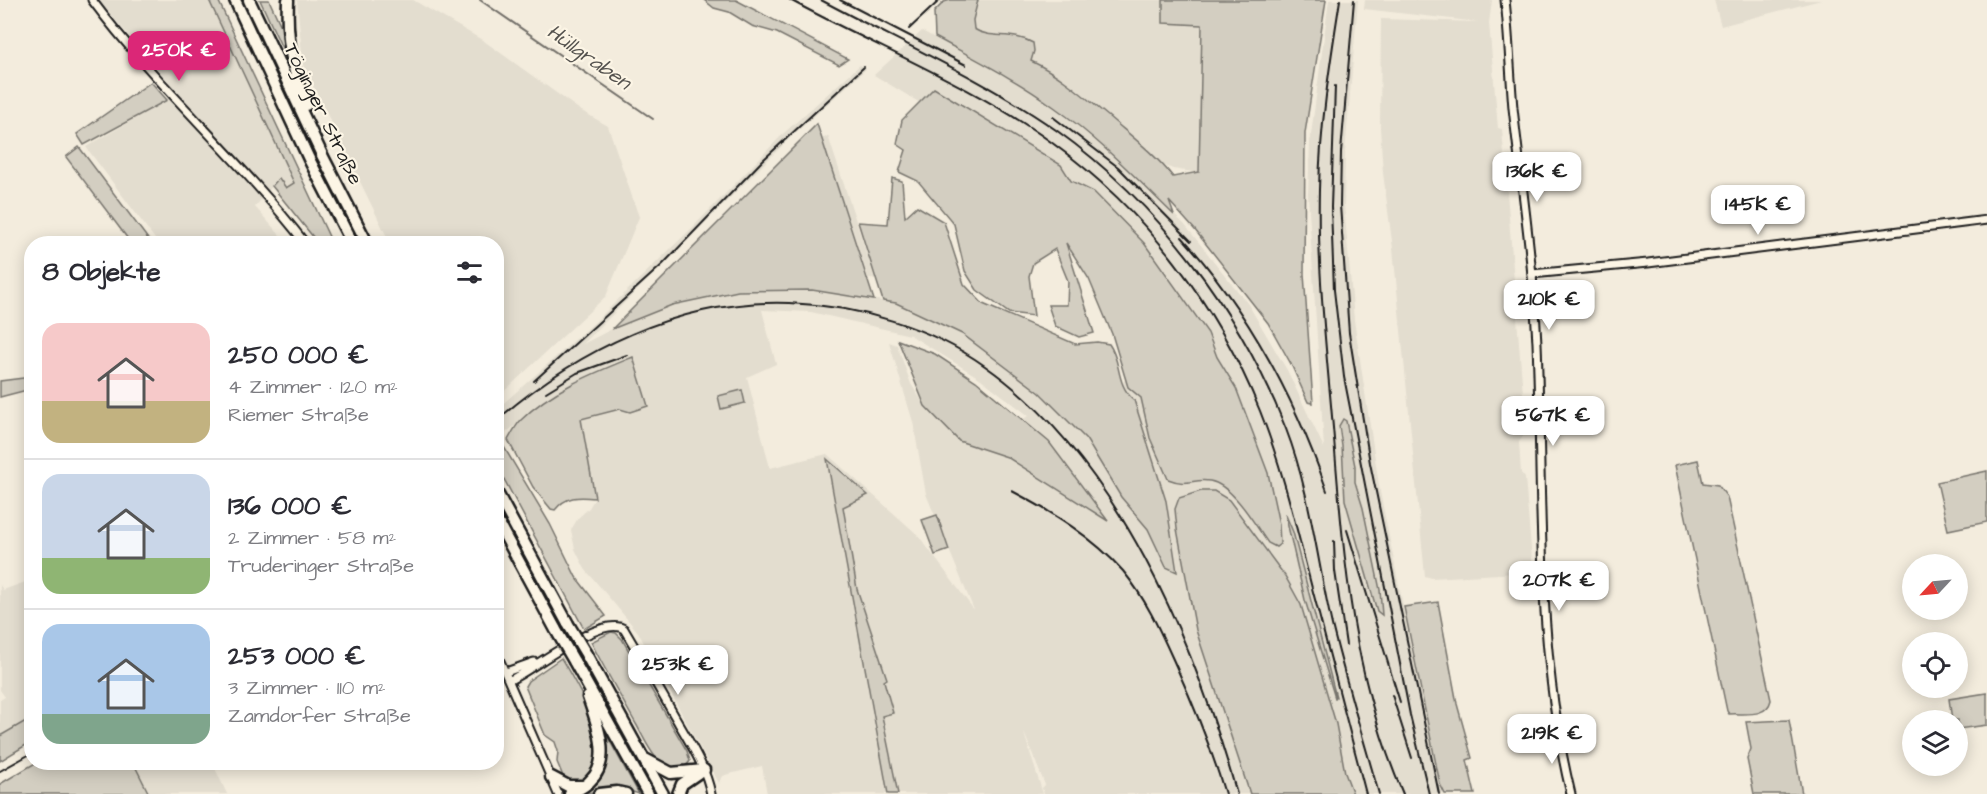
<!DOCTYPE html>
<html lang="de">
<head>
<meta charset="utf-8">
<style>
  :root { --surface:#fff; --page:#f2f2f3; --text:#2b2b33; --muted:#7c7c81; --line:#e1e1e2; --accent:#db2777 }
  body { margin:0; font-family:"Architects Daughter",sans-serif; background:var(--page); color:var(--text); height:100vh; display:flex; flex-direction:column; font-size:22px; white-space:nowrap }
  * { box-sizing:border-box; margin:0 }
  p { font-size:20px; color:var(--muted) }
  .icon { flex:none; width:33px; height:33px; fill:none; stroke:currentColor; stroke-width:2; stroke-linecap:round; stroke-linejoin:round }
  .map { position:relative; flex:1; overflow:hidden }
  .panel { position:absolute; left:24px; top:236px; width:480px; height:534px; display:flex; flex-direction:column; background:var(--surface); border-radius:24px; box-shadow:0 3px 15px #0003 }
  .panel>* { flex:none }
  .needle { width:39px; rotate:244deg }
  .buttons { position:absolute; left:1902px; top:554px; display:grid; gap:12px }
  .buttons a { display:grid; place-items:center; width:66px; height:66px; border-radius:50%; background:var(--surface); box-shadow:0 3px 15px #0003; font-size:30px }
  .price { position:absolute; translate:-50% -51px; padding:0 14px; border-radius:12px; background:#fff; color:#222; font-size:20px; line-height:39px; filter:drop-shadow(0 2px 3px #0008) }
  .price::after { content:''; position:absolute; left:50%; top:36px; width:18px; height:14px; margin-left:-9px; background:inherit; clip-path:polygon(0 0,100% 0,50% 100%) }
  .price.selected { background:var(--accent); color:#fff }
  ul { padding:0; list-style:none }
  li { display:flex; align-items:center; gap:18px; height:150px; padding:0 18px }
  li+li { border-top:2px solid var(--line) }
  li span { display:grid; place-items:center; flex:none; width:168px; height:120px; border-radius:18px; color:#555 }
  li>.icon { margin-inline-start:auto }
  span .icon { width:72px; height:72px; fill:#fffc; stroke-width:1 }
  li b { font-size:26px }
  h2 { display:flex; justify-content:space-between; align-items:center; height:72px; padding:0 18px; font-size:26px }
  .map>svg:first-child { display:block }
  .built { fill:#e3ddcf; fill-rule:evenodd }
  .green { fill:#d3cec1; stroke:#78756e; stroke-width:1.5 }
  .lines { fill:none; stroke-linecap:round; stroke-linejoin:round }
  .stream { stroke:#716e68; stroke-width:2 }
  .tertiary-casing { stroke:#1c1c1c; stroke-width:11 }
  .motorway-casing { stroke:#1c1c1c; stroke-width:15 }
  .tertiary { stroke:#fcf5e5; stroke-width:7 }
  .motorway { stroke:#fcf5e5; stroke-width:10 }
  .rail { stroke:#1c1c1c; stroke-width:2 }
  .motorway-bridge-casing { stroke:#1c1c1c; stroke-width:15; stroke-linecap:butt }
  .motorway-bridge { stroke:#fcf5e5; stroke-width:10 }
  .labels { text-anchor:middle; dominant-baseline:central; stroke-width:4.5; stroke-linejoin:round; paint-order:stroke }
  .street-label { font-size:20px; fill:#1c1c1c; stroke:#fcf5e5 }
  .water-label { font-size:21px; font-style:italic; fill:#55534f; stroke:#fcf5e5 }
</style>
</head>
<body>
<div class="map">
<svg width="1987" height="794" viewBox="0 0 1987 794">
  <rect width="100%" height="100%" fill="#f3ecdd"/>
  <filter id="ink" filterUnits="userSpaceOnUse"><feTurbulence type="fractalNoise" baseFrequency=".0167" numOctaves="2"/><feDisplacementMap in="SourceGraphic" scale="12" xChannelSelector="R" yChannelSelector="G"/><feConvolveMatrix kernelMatrix="1 2 1 2 8 2 1 2 1" color-interpolation-filters="sRGB"/></filter>
  <g filter="url(#ink)">
    <g class="built">
      <path d="M98 0H209L294 184 286 189 279 178 255 207 287 243H158L86 147 167 100 169 82Z"/>
      <path d="M297 0H413L484 41 580 110 608 126 639 217 606 296 497 398 496 243H390L303 65Z"/>
      <path d="M978 0H1163V23L1202 25 1199 173 1173 169 1155 162 1027 65 974 29 970 15 975 1Z"/>
      <path d="M1329 0H1358L1345 152 1344 205 1354 320 1380 492 1433 754 1445 794H1044L1042 788 1045 785 1023 730 1043 794H767L762 766 725 775 721 778 719 783 638 632 585 569 575 549 571 530 578 518 589 508 595 498 581 419 620 409 633 357 570 385 497 439V409L594 323 694 226 784 133 860 65 866 69 795 133 583 344 612 329 672 305 738 291 812 290 896 303 963 334 1040 393 1052 405 1058 403 1092 437 1130 371 1082 254 973 135 874 75 922 31 1021 84 1056 108 1104 147 1184 224 1248 304 1287 370 1324 448 1308 195 1310 142ZM762 310 811 312 910 335 981 379 1029 416 971 444 959 441 925 406 911 384 897 345 889 342 913 422 926 494 974 610 918 535 827 454 770 468 747 377 776 364Z"/>
      <path d="M1365 0H1492L1489 23 1498 128 1502 129 1526 432 1519 442 1521 473 1525 478 1533 572 1432 578 1425 576 1393 249 1383 173 1380 128 1381 19 1478 22 1364 9Z"/>
      <path d="M1714 0H1821L1721 26Z"/>
      <path d="M828 136 875 279 868 278 822 139Z"/>
      <path d="M31 580V718L0 736V700L5 697 0 690V585L3 590Z"/>
      <path d="M133 762H212L227 794H149Z"/>
    </g>
    <g class="green">
      <path d="M209 0H218L332 243H318L272 186 279 178 286 188 294 183Z"/>
      <path d="M260 0H269L285 35 292 70Z"/>
      <path d="M704 0H736L848 59 839 65 777 33 752 26 729 12 714 8Z"/>
      <path d="M950 0H978L973 20 974 29C991 40 1012 31 1033 43L1034 51 1031 61C1059 74 1084 96 1108 116 1131 136 1154 153 1173 177L1199 172 1202 25 1163 23V0H1326L1305 133 1304 274 1313 403 1308 402 1291 364 1268 323 1195 230 1169 201 1174 215C1136 178 1098 138 1054 107 1017 80 975 59 935 37L934 12 944 2Z"/>
      <path d="M151 82 167 100 84 145 77 134Z"/>
      <path d="M934 88 1061 165 1071 181 1094 192 1144 243 1208 333 1217 357 1236 388 1268 473 1279 524 1280 544 1276 547 1268 543C1255 525 1233 485 1210 481 1193 478 1188 487 1168 479L1150 438 1141 398 1128 387 1112 334 1089 279 1066 243 1094 333 1079 337 1055 326 1048 305H1067L1068 281 1055 249 1033 263 1029 276 1034 316 1009 313 977 290 965 271 954 224 918 181 899 172 906 150 897 144 902 120Z"/>
      <path d="M817 124 874 300 812 290 738 291 672 305 612 329Z"/>
      <path d="M79 147 151 243H130L128 239 66 157Z"/>
      <path d="M892 178 902 181 905 217 917 206 944 222 964 284 983 304 1075 344 1097 342 1109 344C1122 362 1115 384 1134 400L1166 501 1177 572 1166 567 1148 529 1121 497 1086 439 1040 393 962 334 896 303 883 301 858 222 888 224Z"/>
      <path d="M898 340 935 354 976 381 1049 442 1108 521 1007 457 959 441 925 406Z"/>
      <path d="M633 357 648 406 630 412 620 409 581 419 595 498C578 496 566 496 555 510L551 509 533 487 508 440C512 433 516 425 521 420 551 390 594 373 633 357Z"/>
      <path d="M31 377V389L0 397V381Z"/>
      <path d="M742 390 745 403 721 409 718 396Z"/>
      <path d="M1343 419 1346 421 1355 466V482L1363 508 1380 590 1382 615 1377 611 1345 500 1342 446 1339 426Z"/>
      <path d="M496 443 504 447 550 524 576 577 606 616 584 629 497 466Z"/>
      <path d="M827 459 868 495 843 507 857 589 887 679 884 681 893 713 882 716 898 794H888Z"/>
      <path d="M1698 460 1703 483 1718 485 1727 497 1771 700C1767 718 1745 713 1729 714L1727 711 1675 465Z"/>
      <path d="M1987 471V522L1948 530 1937 482Z"/>
      <path d="M1201 491H1214L1229 500 1285 576 1301 605 1336 724 1345 773 1353 794H1250L1196 630 1177 529 1175 509 1179 498Z"/>
      <path d="M1285 513 1293 532 1336 697 1335 698 1305 600Z"/>
      <path d="M937 515 949 550 935 555 922 520Z"/>
      <path d="M1438 602 1457 704 1472 758 1467 760 1475 794H1445L1440 784 1404 607Z"/>
      <path d="M611 632 616 633 622 639 687 751 690 761C684 771 670 769 661 763 650 754 643 736 636 724 621 697 605 670 591 642Z"/>
      <path d="M561 658C576 683 605 731 597 762 595 768 588 775 584 781L574 783 565 781 557 762 558 751 555 742 545 735 525 686 528 681Z"/>
      <path d="M1987 693V725L1958 729V720H1952L1949 699Z"/>
      <path d="M31 718V742L0 761V736Z"/>
      <path d="M1789 720 1802 794H1754L1747 759 1751 749 1746 722Z"/>
      <path d="M601 725 639 794 624 789 576 794 594 783Z"/>
      <path d="M37 762H133L149 794H0V784Z"/>
    </g>
    <g class="lines">
      <path class="stream" d="M480 0 653 119"/>
      <g class="tertiary-casing">
        <g id="tertiary">
          <path d="M92 0C156 86 239 158 305 243"/>
          <path d="M1505 0C1509 36 1510 72 1513 108 1522 187 1533 264 1537 343 1543 493 1535 647 1571 794"/>
          <path d="M1532 274 1648 263 1987 220"/>
          <path d="M496 652 558 794"/>
          <path d="M506 672 534 662"/>
          <path d="M510 680C532 670 602 614 624 629 642 659 660 690 678 722 691 745 706 768 711 794"/>
        </g>
      </g>
      <g class="motorway-casing">
        <g id="motorway">
          <path d="M235 0 309 159 352 243"/>
          <path d="M249 0 323 157 367 243"/>
          <path d="M288 0C286 37 292 71 306 105"/>
          <path d="M496 491 568 624"/>
          <path d="M496 519 556 630"/>
          <path d="M586 654 663 794"/>
          <path d="M574 661 648 794"/>
          <path d="M645 759 671 773 704 770"/>
          <path d="M551 777 568 786H582"/>
          <path d="M570 794C577 790 585 787 590 781 613 760 596 721 588 697"/>
          <path d="M599 794 617 792 626 794"/>
          <path d="M678 794 682 784 698 773"/>
        </g>
      </g>
      <use href="#tertiary" class="tertiary"/>
      <use href="#motorway" class="motorway"/>
      <g class="rail">
        <path d="M790 0C876 47 971 84 1051 142 1145 210 1217 304 1260 411 1283 469 1297 531 1313 592 1331 659 1348 726 1366 794"/>
        <path d="M821 0C899 42 982 78 1056 130 1158 203 1240 311 1286 429 1310 491 1317 560 1332 625 1346 682 1363 738 1379 794"/>
        <path d="M840 0 966 65"/>
        <path d="M1340 0C1330 63 1320 126 1319 190 1317 272 1327 357 1334 439 1344 563 1353 678 1403 794"/>
        <path d="M1354 0 1341 152 1340 205 1349 333 1370 463 1439 794"/>
        <path d="M909 29 940 0"/>
        <path d="M1335 86 1331 207 1334 290 1344 377 1410 715 1429 794"/>
        <path d="M1053 117 1118 167 1191 241"/>
        <path d="M1182 237C1248 311 1295 398 1327 491"/>
        <path d="M534 381 663 264 763 160 864 67"/>
        <path d="M546 392 577 373 627 355"/>
        <path d="M496 421C577 350 680 299 789 303 858 306 929 326 985 366 1118 459 1194 643 1237 794"/>
        <path d="M1012 491C1052 512 1093 537 1123 571 1147 600 1161 633 1176 666 1195 708 1212 750 1225 794"/>
        <path d="M1347 530 1400 702"/>
        <path d="M1334 541 1335 571 1346 645"/>
        <path d="M1392 695 1412 758"/>
        <path d="M0 771 32 753"/>
      </g>
      <g class="motorway-bridge-casing">
        <g id="motorway-bridge">
          <path d="M568 624 586 654"/>
          <path d="M556 630 574 661"/>
        </g>
      </g>
      <use href="#motorway-bridge" class="motorway-bridge"/>
    </g>
  </g>
  <g class="labels">
    <g class="street-label">
      <text transform="translate(323 114) rotate(64)">Töginger Straße</text>
    </g>
    <g class="water-label">
      <text transform="translate(589 57) rotate(35)">Hüllgraben</text>
    </g>
  </g>
</svg>
<div class="buttons">
<a><svg class="needle" viewBox="-14 -14 28 28"><path d="M0-13l5 13h-10z" fill="#e53935"/><path d="M0 13l5-13h-10z" fill="#7c7c81"/></svg></a>
<a><svg class="icon" aria-label="locate" viewBox="0 0 24 24"><circle cx="12" cy="12" r="6"/><path d="M12 2v4M12 18v4M2 12h4M18 12h4"/></svg></a>
<a><svg class="icon" aria-label="layers" viewBox="0 0 24 24"><path d="M12 4l9 5-9 5-9-5zM3 14l9 5 9-5"/></svg></a>
</div>
<b class="price selected" style="left:179px;top:82px">250K €</b>
<b class="price" style="left:1537px;top:203px">136K €</b>
<b class="price" style="left:1758px;top:236px">145K €</b>
<b class="price" style="left:1549px;top:331px">210K €</b>
<b class="price" style="left:1553px;top:447px">567K €</b>
<b class="price" style="left:1559px;top:612px">207K €</b>
<b class="price" style="left:678px;top:696px">253K €</b>
<b class="price" style="left:1552px;top:765px">219K €</b>
<section class="panel">
<h2>8 Objekte<svg class="icon" aria-label="filters" viewBox="0 0 24 24"><path d="M4 7h16M4 17h16"/><circle cx="9" cy="7" r="2"/><circle cx="15" cy="17" r="2"/></svg></h2>
<ul>
<li><span style="background:linear-gradient(#f6c9c9 65%,#c2b280 0)"><svg class="icon" aria-label="home" viewBox="0 0 24 24"><path d="M3 11l9-7 9 7M6 9v11h12V9"/></svg></span><div><b>250 000 €</b><p>4 Zimmer · 120 m²</p><p>Riemer Straße</p></div></li>
<li><span style="background:linear-gradient(#c9d6e8 70%,#8fb573 0)"><svg class="icon" aria-label="home" viewBox="0 0 24 24"><path d="M3 11l9-7 9 7M6 9v11h12V9"/></svg></span><div><b>136 000 €</b><p>2 Zimmer · 58 m²</p><p>Truderinger Straße</p></div></li>
<li><span style="background:linear-gradient(#a9c7e8 75%,#7fa58c 0)"><svg class="icon" aria-label="home" viewBox="0 0 24 24"><path d="M3 11l9-7 9 7M6 9v11h12V9"/></svg></span><div><b>253 000 €</b><p>3 Zimmer · 110 m²</p><p>Zamdorfer Straße</p></div></li>
</ul>
</section>
</div>
</body>
</html>
